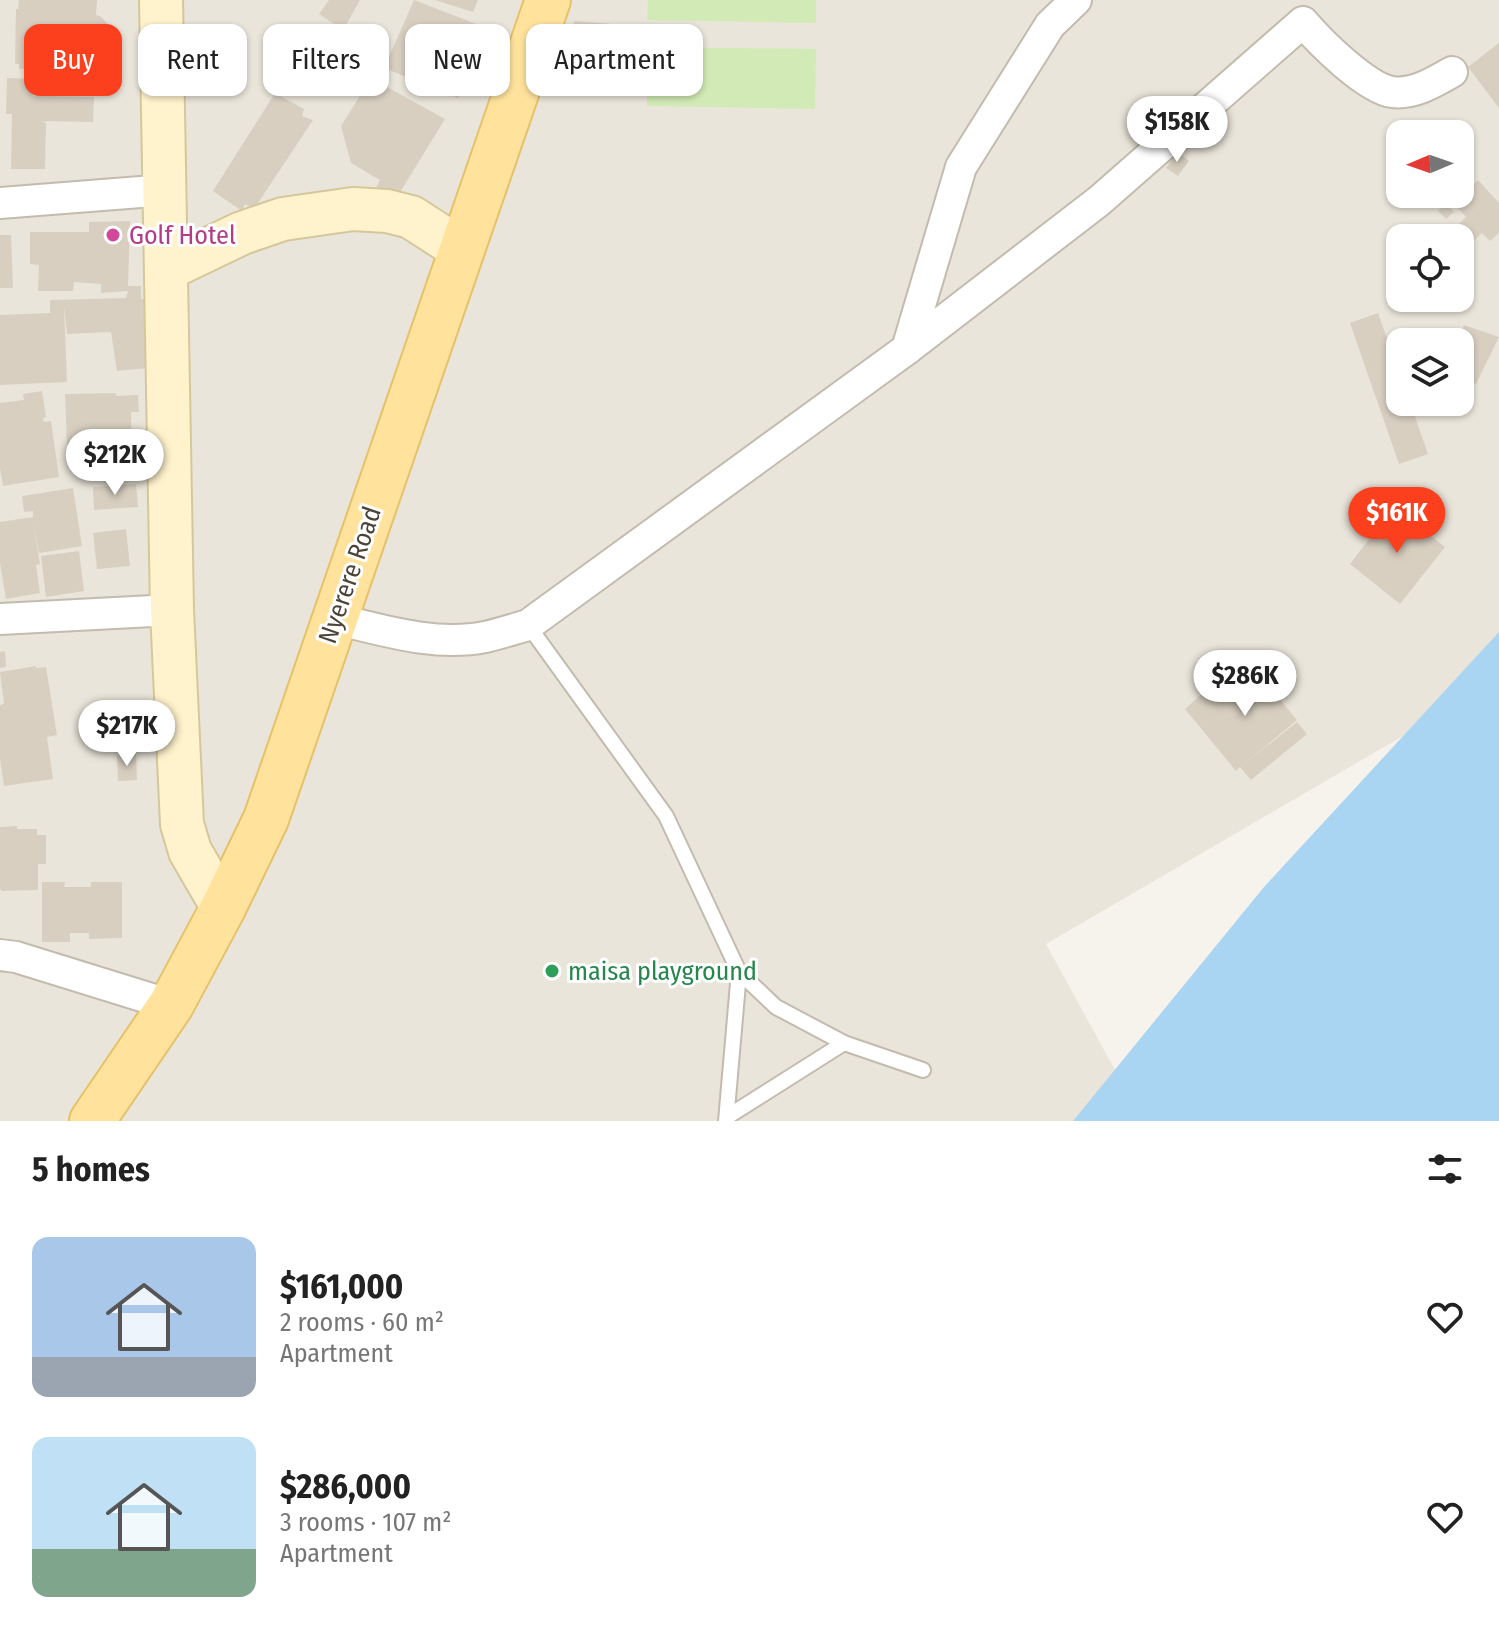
<!DOCTYPE html>
<html lang="en">
<head>
<meta charset="utf-8">
<style>
  :root { --surface:#fff; --page:#f2f2f2; --text:#222; --muted:#767676; --accent:#fc3f1d }
  body { margin:0; font-family:"Fira Sans Condensed",sans-serif; background:var(--page); color:var(--text); height:100vh; display:flex; flex-direction:column; font-size:30px; white-space:nowrap }
  * { box-sizing:border-box; margin:0 }
  p { font-size:26px; color:var(--muted) }
  .icon { flex:none; width:44px; height:44px; fill:none; stroke:currentColor; stroke-width:2; stroke-linecap:round; stroke-linejoin:round }
  .map { position:relative; height:1121px; overflow:hidden }
  .drawer { display:flex; flex-direction:column; background:var(--surface); flex:1 }
  .drawer>* { flex:none }
  .banner { position:absolute; left:24px; top:24px; width:800px; height:72px; display:flex; gap:16px }
  .needle { width:52px; rotate:268deg }
  .fabs { position:absolute; left:1386px; top:120px; display:grid; gap:16px }
  .fabs a { display:grid; place-items:center; width:88px; height:88px; border-radius:16px; background:var(--surface); box-shadow:0 2px 6px #0004; font-size:40px }
  .price { position:absolute; translate:-50% -68px; padding:0 18px; border-radius:28px; background:#fff; color:#222; font-size:26px; line-height:52px; filter:drop-shadow(0 2px 4px #0008) }
  .price::after { content:''; position:absolute; left:50%; top:48px; width:24px; height:18px; margin-left:-12px; background:inherit; clip-path:polygon(0 0,100% 0,50% 100%) }
  .price.active { background:var(--accent); color:#fff }
  ul { padding:0; list-style:none }
  li { display:flex; align-items:center; gap:24px; height:200px; padding:0 32px }
  li span { display:grid; place-items:center; flex:none; width:224px; height:160px; border-radius:16px; color:#555 }
  li>.icon { margin-inline-start:auto }
  span .icon { width:96px; height:96px; fill:#fffc; stroke-width:1 }
  li b { font-size:34px }
  h2 { display:flex; justify-content:space-between; align-items:center; height:96px; padding:0 32px; font-size:34px }
  .pill { padding:0 28px; border-radius:16px; background:var(--surface); box-shadow:0 2px 6px #0004; font-size:28px; line-height:72px }
  .pill.active { background:var(--accent); color:#fff }
  .map>svg:first-child { display:block }
  .residential { fill:#eae5da; fill-rule:evenodd }
  .green { fill:#d2eab5 }
  .water { fill:#a9d4f2 }
  .building { fill:#d8cfc1 }
  .lines { fill:none; stroke-linecap:round; stroke-linejoin:round }
  .lane-casing { stroke:#c2bbae; stroke-width:18 }
  .street-casing { stroke:#c2bbae; stroke-width:34 }
  .secondary-casing { stroke:#d6c79b; stroke-width:46 }
  .primary-casing { stroke:#e6c16a; stroke-width:48 }
  .lane { stroke:#fff; stroke-width:14 }
  .street { stroke:#fff; stroke-width:30 }
  .secondary { stroke:#fff3cd; stroke-width:42 }
  .primary { stroke:#ffe39c; stroke-width:44 }
  .hotel-dot { fill:#d1479c; stroke:#fff; stroke-width:3 }
  .leisure-dot { fill:#2e9e5b; stroke:#fff; stroke-width:3 }
  .labels { text-anchor:middle; dominant-baseline:central; stroke-width:6; stroke-linejoin:round; paint-order:stroke }
  .hotel-label { font-size:26px; fill:#b23c85; stroke:#fff; text-anchor:start }
  .street-label { font-size:26px; fill:#4b4439; stroke:#fff }
  .leisure-label { font-size:26px; fill:#27864d; stroke:#fff; text-anchor:start }
</style>
</head>
<body>
<div class="map">
<svg width="1499" height="1121" viewBox="0 0 1499 1121">
  <rect width="100%" height="100%" fill="#f6f3ec"/>
  <path class="residential" d="M0 0H1499V680L1046 944 1143 1121H0ZM1400 134H1460V194H1400ZM1400 238H1460V298H1400ZM1400 342H1460V402H1400Z"/>
  <g class="green">
    <path d="M648 0H816V23L647 20Z"/>
    <path d="M648 47 816 49 815 109 647 106Z"/>
  </g>
  <path class="water" d="M1499 632V1121H1073L1264 887Z"/>
  <g class="building">
    <path d="M19 0H97L96 15 100 16 107 23 106 55 98 64 93 63 92 68H71V75H59L55 78 35 73V68L19 69V64H15L16 9H18Z"/>
    <path d="M329 0H360L343 30 319 14Z"/>
    <path d="M414 0 484 27 458 98 384 68Z"/>
    <path d="M435 0H478L473 12Z"/>
    <path d="M574 21 639 26 635 85 570 81Z"/>
    <path d="M650 27V35H641V28Z"/>
    <path d="M1499 43V108L1468 67Z"/>
    <path d="M7 78 33 79V96L94 97 93 122 42 121 46 123 45 169H11L12 114H6Z"/>
    <path d="M371 78 445 119 394 202 375 190 380 180 351 163 341 126Z"/>
    <path d="M275 93 304 109 302 116 313 120 254 209 245 204 242 211 213 191Z"/>
    <path d="M1177 152 1189 161 1178 176 1166 168Z"/>
    <path d="M1478 180 1499 203V233L1490 241 1482 233 1466 248 1460 238 1451 231 1466 217 1454 204Z"/>
    <path d="M1446 203 1454 212 1446 219 1438 211Z"/>
    <path d="M130 221 128 286H141V299H148L147 368 117 371 111 332 67 334 64 306 67 382 0 385V315L50 313V300L126 298 128 291 101 293V284L74 282 73 291H38L39 265 30 264V232H89V222Z"/>
    <path d="M0 235H11L13 288H0Z"/>
    <path d="M1422 298H1454L1425 309Z"/>
    <path d="M1378 313 1400 375V402H1410L1428 454 1399 464 1350 323Z"/>
    <path d="M1464 325 1499 337 1476 384 1460 379 1458 342Z"/>
    <path d="M42 391 46 417 43 418 44 422 51 421 59 477 3 486 0 468V403L24 400 23 394Z"/>
    <path d="M116 393V396L138 395 139 412H131L132 454H139L140 471 78 473 77 445H67L65 394Z"/>
    <path d="M136 484 138 507 94 510 93 487Z"/>
    <path d="M73 488 82 546 39 553 33 521 40 564 36 565 40 593 6 599 0 563V522L33 517V511L24 512 22 496Z"/>
    <path d="M1394 507 1445 547 1400 604 1350 564Z"/>
    <path d="M126 529 130 566 97 569 93 533Z"/>
    <path d="M79 551 84 591 46 597 41 556Z"/>
    <path d="M5 651 6 667 0 668V652Z"/>
    <path d="M1242 654 1297 720 1244 764 1297 722 1307 734 1251 780 1240 767 1236 771 1185 709 1206 690 1202 684Z"/>
    <path d="M36 666V668L46 667 57 735 47 737 53 779 4 786 0 759V705L4 704 0 672Z"/>
    <path d="M136 754 137 780 118 781 117 756Z"/>
    <path d="M17 826V829H37V835H46V864H38V890L2 891 0 889V827Z"/>
    <path d="M42 882H65L64 887H91V882H122V938L89 939V933H70V942H42Z"/>
  </g>
  <g class="lines">
    <g class="lane-casing">
      <g id="lane">
        <path d="M528 625 666 816 739 972 776 1007 844 1043 923 1070"/>
        <path d="M727 1117 844 1043"/>
        <path d="M726 1121 739 972"/>
      </g>
    </g>
    <g class="street-casing">
      <g id="street">
        <path d="M0 203 166 190"/>
        <path d="M907 349 1099 201 1303 22C1320 42 1366 88 1392 92 1414 95 1434 82 1452 72"/>
        <path d="M0 619 172 610"/>
        <path d="M335 619C382 630 435 647 485 637 499 634 514 629 528 625L907 349 961 167 1050 25 1076 0"/>
        <path d="M0 955 16 957 171 1005"/>
      </g>
    </g>
    <g class="secondary-casing">
      <g id="secondary">
        <path d="M161 0 172 610 182 824 190 851 223 908"/>
        <path d="M167 269 242 233 283 219 353 209 387 211 411 217 462 250"/>
      </g>
    </g>
    <g class="primary-casing">
      <path id="primary" d="M92 1121 171 1005 223 908 266 819 548 0"/>
    </g>
    <use href="#lane" class="lane"/>
    <use href="#street" class="street"/>
    <use href="#secondary" class="secondary"/>
    <use href="#primary" class="primary"/>
  </g>
  <circle class="hotel-dot" cx="113" cy="235" r="8"/>
  <circle class="leisure-dot" cx="552" cy="971" r="8"/>
  <g class="labels">
    <g class="hotel-label">
      <text x="129" y="235">Golf Hotel</text>
    </g>
    <g class="street-label">
      <text transform="translate(350 575) rotate(-71)">Nyerere Road</text>
    </g>
    <g class="leisure-label">
      <text x="568" y="971">maisa playground</text>
    </g>
  </g>
</svg>
<div class="fabs">
<a><svg class="needle" viewBox="-14 -14 28 28"><path d="M0-13l5 13h-10z" fill="#e53935"/><path d="M0 13l5-13h-10z" fill="#767676"/></svg></a>
<a><svg class="icon" aria-label="locate" viewBox="0 0 24 24"><circle cx="12" cy="12" r="6"/><path d="M12 2v4M12 18v4M2 12h4M18 12h4"/></svg></a>
<a><svg class="icon" aria-label="layers" viewBox="0 0 24 24"><path d="M12 4l9 5-9 5-9-5zM3 14l9 5 9-5"/></svg></a>
</div>
<b class="price" style="left:1177px;top:164px">$158K</b>
<b class="price" style="left:115px;top:497px">$212K</b>
<b class="price active" style="left:1397px;top:555px">$161K</b>
<b class="price" style="left:1245px;top:718px">$286K</b>
<b class="price" style="left:127px;top:768px">$217K</b>
<div class="banner">
<a class="pill active">Buy</a>
<a class="pill">Rent</a>
<a class="pill">Filters</a>
<a class="pill">New</a>
<a class="pill">Apartment</a>
</div>
</div>
<section class="drawer">
<h2>5 homes<svg class="icon" aria-label="filters" viewBox="0 0 24 24"><path d="M4 7h16M4 17h16"/><circle cx="9" cy="7" r="2"/><circle cx="15" cy="17" r="2"/></svg></h2>
<ul>
<li><span style="background:linear-gradient(#a9c7e8 75%,#9aa5b1 0)"><svg class="icon" aria-label="home" viewBox="0 0 24 24"><path d="M3 11l9-7 9 7M6 9v11h12V9"/></svg></span><div><b>$161,000</b><p>2 rooms · 60 m²</p><p>Apartment</p></div><svg class="icon" aria-label="heart" viewBox="0 0 24 24"><path d="M12 20l-8-8c-3-5 5-10 8-4 3-6 11-1 8 4z"/></svg></li>
<li><span style="background:linear-gradient(#bfe0f5 70%,#7fa58c 0)"><svg class="icon" aria-label="home" viewBox="0 0 24 24"><path d="M3 11l9-7 9 7M6 9v11h12V9"/></svg></span><div><b>$286,000</b><p>3 rooms · 107 m²</p><p>Apartment</p></div><svg class="icon" aria-label="heart" viewBox="0 0 24 24"><path d="M12 20l-8-8c-3-5 5-10 8-4 3-6 11-1 8 4z"/></svg></li>
</ul>
</section>
</body>
</html>
